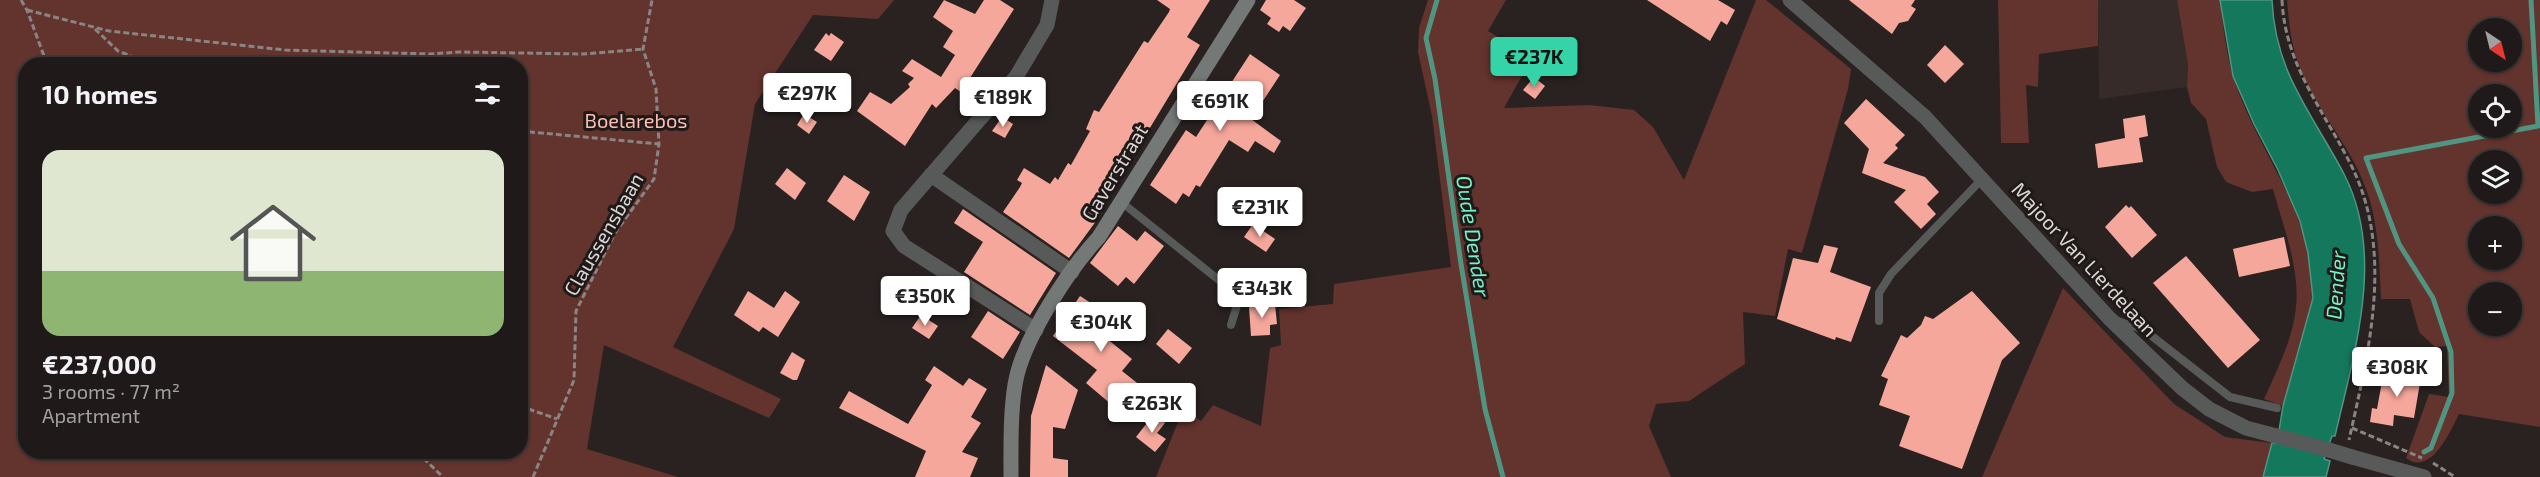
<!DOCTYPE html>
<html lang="en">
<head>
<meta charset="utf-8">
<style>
  :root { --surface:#1f1a19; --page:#272322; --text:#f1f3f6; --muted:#a1a1a2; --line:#3c3838; --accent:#34d4a8 }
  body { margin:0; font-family:"Exo 2",sans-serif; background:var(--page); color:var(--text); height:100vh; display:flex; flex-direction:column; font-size:22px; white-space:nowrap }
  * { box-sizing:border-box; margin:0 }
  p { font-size:20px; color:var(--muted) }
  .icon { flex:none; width:33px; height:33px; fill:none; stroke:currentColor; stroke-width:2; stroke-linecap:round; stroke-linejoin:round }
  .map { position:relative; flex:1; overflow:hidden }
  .drawer { position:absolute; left:18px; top:57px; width:510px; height:402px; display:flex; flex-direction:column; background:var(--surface); border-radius:24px; box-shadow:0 2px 4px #0004,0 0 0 2px var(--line) }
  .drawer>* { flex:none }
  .needle { width:39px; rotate:145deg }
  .buttons { position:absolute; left:2468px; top:18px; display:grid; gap:12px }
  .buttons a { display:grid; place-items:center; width:54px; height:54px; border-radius:50%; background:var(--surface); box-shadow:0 2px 4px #0004,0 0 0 2px var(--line); font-size:30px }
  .price { position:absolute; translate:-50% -51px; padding:0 14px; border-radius:6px; background:#fff; color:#222; font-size:20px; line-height:39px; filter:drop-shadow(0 2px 3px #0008) }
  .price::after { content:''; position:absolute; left:50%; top:36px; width:18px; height:14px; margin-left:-9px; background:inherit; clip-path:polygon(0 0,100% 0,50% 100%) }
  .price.selected { background:var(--accent); color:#111 }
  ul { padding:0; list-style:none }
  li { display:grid; align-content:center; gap:12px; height:318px; padding:0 24px }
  li span { display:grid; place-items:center; height:186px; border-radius:18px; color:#555 }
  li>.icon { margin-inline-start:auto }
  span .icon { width:108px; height:108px; fill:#fffc; stroke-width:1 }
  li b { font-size:26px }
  h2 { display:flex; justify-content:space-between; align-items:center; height:72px; padding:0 24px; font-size:26px }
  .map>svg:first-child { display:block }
  .built { fill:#372b29 }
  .green { fill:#63332d; fill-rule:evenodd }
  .water { fill:#14785d; stroke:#509481; stroke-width:1.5 }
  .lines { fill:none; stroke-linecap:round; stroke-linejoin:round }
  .stream { stroke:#509481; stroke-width:5 }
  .building { fill:#f6a79b }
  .path { stroke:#8a8584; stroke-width:3; stroke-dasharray:6 3; stroke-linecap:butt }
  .lane { stroke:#575a59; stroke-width:8 }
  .street { stroke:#575a59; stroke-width:15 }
  .secondary { stroke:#747977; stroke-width:15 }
  .street-bridge { stroke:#575a59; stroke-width:15 }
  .labels { text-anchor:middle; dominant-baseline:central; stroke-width:6; stroke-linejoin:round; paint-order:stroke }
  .park-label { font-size:20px; fill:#fcbcb2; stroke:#1f1918 }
  .street-label { font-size:20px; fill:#dbd7d6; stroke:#1f1918 }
  .water-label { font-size:21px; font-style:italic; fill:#76f1c8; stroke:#1f1918 }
</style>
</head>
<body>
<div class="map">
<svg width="2540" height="477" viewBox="0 0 2540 477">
  <rect width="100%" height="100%" fill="#292221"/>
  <path class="built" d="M2098 0H2177L2188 65 2187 87 2099 99Z"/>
  <g class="green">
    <path d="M0 0H894L878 19 813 15 755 104 734 229 673 347 781 399 769 418 604 345 587 449 678 477H0ZM26 64H520V452H26Z"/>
    <path d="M1428 0H1506L1488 31 1532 58 1504 108 1589 105 1634 110 1653 127 1684 180 1756 0H1766L1851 69 1848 89 1802 253 1788 249 1775 316 1743 312 1745 364 1689 401 1656 404 1649 426 1671 477H1156L1180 417 1186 412 1201 421 1213 405 1261 426 1270 348 1281 345 1279 309 1333 304 1334 284 1451 267 1432 116 1418 52 1419 28Z"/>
    <path d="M1998 0H2098V46L2039 54 2038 87 2026 85 2029 143H2001Z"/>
    <path d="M2177 0H2220C2223 25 2226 52 2233 76 2257 153 2313 209 2313 297 2313 326 2292 377 2283 406L2264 399C2277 370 2293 339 2296 307 2300 268 2283 226 2273 189L2252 192 2226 182 2217 167 2206 119 2191 103 2187 87 2188 65Z"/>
    <path d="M2287 0H2540V427L2459 414C2451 430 2431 477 2406 458L2429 394 2449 397 2447 346 2435 347 2419 332 2410 299H2381C2379 263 2379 223 2366 189 2351 146 2317 111 2300 68 2291 46 2289 23 2287 0ZM2478 28H2511V62H2478ZM2478 94H2511V128H2478ZM2478 160H2511V194H2478ZM2478 226H2511V260H2478ZM2478 292H2511V326H2478Z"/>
    <path d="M2063 288 2174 404 2225 437 2272 443 2263 477H1982Z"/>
  </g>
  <path class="water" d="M2220 0H2272C2275 73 2312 113 2344 174 2386 255 2354 353 2335 436H2332L2324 459 2330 461 2326 477H2263L2272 443H2277L2283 406 2313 298 2308 253 2300 221 2278 170 2254 124 2233 76Z"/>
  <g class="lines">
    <g class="stream">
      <path d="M1437 0 1426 38 1435 79 1461 264 1485 409 1503 477"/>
      <path d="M2424 452 2431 448 2452 393 2451 352 2433 298 2399 244 2366 158 2538 126 2531 0"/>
    </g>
  </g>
  <g class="building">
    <path d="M944 0 975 14 984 0H1000L1014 9 961 92 955 88 936 108 932 104 905 146 857 111 870 92 891 104 910 87 908 84 914 78 902 71 912 59 941 77 955 55 943 47 953 31 933 17Z"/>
    <path d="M1157 0H1210L1187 37 1200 45 1139 146 1135 143 1106 192 1108 194 1098 210 1102 213 1069 258 1003 212 1020 187 1022 183 1017 180 1024 168 1050 184 1055 177 1058 180 1068 163 1071 165 1090 131 1086 129 1094 110 1099 112 1144 41 1148 43 1169 12 1170 9Z"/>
    <path d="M1266 0H1294L1306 8 1290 31 1283 26 1279 32 1267 24 1271 18 1260 10Z"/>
    <path d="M1647 0H1718L1735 10 1727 25 1721 21 1710 41Z"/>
    <path d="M1849 0H1915L1911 6 1916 9 1908 21 1899 23 1892 34Z"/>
    <path d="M826 33 829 36 831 33 844 42 831 61 814 50Z"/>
    <path d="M1945 45 1964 64 1945 83 1927 65Z"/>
    <path d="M1250 54 1280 75 1251 119 1281 141 1274 153 1255 141 1248 152 1229 140 1200 187 1196 185 1189 197 1183 193 1176 204 1150 185 1186 130 1196 137Z"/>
    <path d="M1534 77 1545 86 1535 99 1523 90Z"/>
    <path d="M1866 99 1905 135 1895 145 1898 148 1883 163 1925 177 1939 192 1927 204 1936 214 1921 229 1894 202 1906 190 1862 173 1869 149 1844 123Z"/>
    <path d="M804 114 817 122 809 134 797 125Z"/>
    <path d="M2145 115 2148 136 2139 138 2143 162 2098 168 2095 144 2125 138 2123 119Z"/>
    <path d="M1002 117 1013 124 1005 138 992 131Z"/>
    <path d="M787 168 806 183 795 200 775 184Z"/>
    <path d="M844 175 870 192 854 221 827 201Z"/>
    <path d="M2126 205 2129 208 2131 206 2157 235 2132 258 2105 227Z"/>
    <path d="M963 209 1056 273 1030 315 964 272 983 242 954 223Z"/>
    <path d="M1253 224 1275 239 1266 252 1244 237Z"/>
    <path d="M1118 226 1137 241 1145 231 1164 246 1134 284 1126 277 1118 286 1090 263Z"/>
    <path d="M2284 237 2290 266 2239 277 2233 249Z"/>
    <path d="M1824 245 1838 248 1830 272 1871 287 1851 342 1836 337 1835 340 1777 319 1793 258 1818 263Z"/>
    <path d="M2186 256 2260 340 2228 368 2153 283Z"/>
    <path d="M748 291 774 308 785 291 800 302 778 337 763 327 759 332 734 315Z"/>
    <path d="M1972 291 2020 343 2002 360 1962 469 1899 446 1910 416 1879 405 1888 379 1881 376 1901 335 1907 338 1921 325 1925 316 1933 319Z"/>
    <path d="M1080 296 1108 314 1112 310 1122 318 1106 338 1132 359 1122 371 1160 401 1152 413 1124 391 1112 405 1086 383 1097 370 1053 336Z"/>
    <path d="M1275 304 1277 324 1270 325V335L1251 336 1249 307Z"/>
    <path d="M988 311 1020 332 1003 359 971 337Z"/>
    <path d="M921 315 938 326 929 339 912 328Z"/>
    <path d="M1168 329 1192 348 1179 364 1156 344Z"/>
    <path d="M792 352 805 360 797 380H793L780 373Z"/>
    <path d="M1046 365 1078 390 1065 429 1053 427V458L1068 460V477H1030L1031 416Z"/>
    <path d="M934 366 963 386 969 378 987 389 971 417 981 423 962 452 978 458 970 477H915L926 451 839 408 849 391 908 424 932 385 925 380Z"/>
    <path d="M2408 368 2422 371 2414 418 2394 415 2393 426 2370 422 2372 408 2377 409 2383 376 2406 380Z"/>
    <path d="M1154 414 1165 423 1157 433 1166 439 1155 452 1136 437Z"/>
  </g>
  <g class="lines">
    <g class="path">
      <path d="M21 0 27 10 47 64"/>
      <path d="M2282 0C2285 64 2322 108 2350 163 2395 250 2369 350 2349 440"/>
      <path d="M27 10 109 31 285 50 430 54 459 52 583 54 643 49"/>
      <path d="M95 29 118 51 152 64"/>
      <path d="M520 131 659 144"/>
      <path d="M520 406 557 419"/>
      <path d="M2352 428 2422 458"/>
      <path d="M417 452 443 477"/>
      <path d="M2433 463 2455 477"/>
      <path d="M533 477 574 380 576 311 615 233 654 179 659 144 656 89 643 49 652 0"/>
    </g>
    <g class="lane">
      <path d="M1120 201 1230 289 1238 302 1231 325"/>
      <path d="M2115 320 2144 330 2230 397 2277 408"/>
      <path d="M1879 321V293L1891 274 1982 179"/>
    </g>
    <g class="street">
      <path d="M1790 0 1925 117 2109 318 2182 388 2209 409 2246 428 2329 450"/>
      <path d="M931 175 1072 272"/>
      <path d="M1036 330 904 246 893 231 901 210 1016 77 1047 25 1052 0"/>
      <path d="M2352 457 2424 477"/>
    </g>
    <path class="secondary" d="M1011 477C1011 448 1010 403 1017 375 1027 334 1070 268 1099 237L1248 0"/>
    <path class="street-bridge" d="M2329 450 2352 457"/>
  </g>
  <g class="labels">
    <g class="park-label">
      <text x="636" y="120">Boelarebos</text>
    </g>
    <g class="street-label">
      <text transform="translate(1114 172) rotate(-59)">Gaverstraat</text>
      <text transform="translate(603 234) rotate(-60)">Claussensbaan</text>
      <text transform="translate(2085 259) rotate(47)">Majoor Van Lierdelaan</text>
    </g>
    <g class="water-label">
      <text transform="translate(1474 236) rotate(81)">Oude Dender</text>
      <text transform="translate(2335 285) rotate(-86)">Dender</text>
    </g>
  </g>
</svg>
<div class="buttons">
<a><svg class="needle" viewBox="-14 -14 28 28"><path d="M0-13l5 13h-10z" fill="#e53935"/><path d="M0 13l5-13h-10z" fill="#a1a1a2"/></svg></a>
<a><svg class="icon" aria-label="locate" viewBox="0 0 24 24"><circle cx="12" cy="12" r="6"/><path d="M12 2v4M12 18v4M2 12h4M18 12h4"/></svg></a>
<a><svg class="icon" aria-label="layers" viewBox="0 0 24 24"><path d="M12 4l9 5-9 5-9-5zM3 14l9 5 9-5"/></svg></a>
<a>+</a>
<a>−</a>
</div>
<b class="price selected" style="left:1534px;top:88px">€237K</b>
<b class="price" style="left:807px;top:124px">€297K</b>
<b class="price" style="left:1003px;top:128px">€189K</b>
<b class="price" style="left:1220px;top:132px">€691K</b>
<b class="price" style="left:1260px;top:238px">€231K</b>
<b class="price" style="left:1262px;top:319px">€343K</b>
<b class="price" style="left:925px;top:327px">€350K</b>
<b class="price" style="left:1101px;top:353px">€304K</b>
<b class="price" style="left:2397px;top:398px">€308K</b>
<b class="price" style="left:1152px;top:434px">€263K</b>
<section class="drawer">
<h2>10 homes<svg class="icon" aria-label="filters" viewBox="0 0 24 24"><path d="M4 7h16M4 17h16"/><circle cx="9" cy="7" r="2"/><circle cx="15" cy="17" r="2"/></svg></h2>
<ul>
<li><span style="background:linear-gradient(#dfe7d0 65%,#8fb573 0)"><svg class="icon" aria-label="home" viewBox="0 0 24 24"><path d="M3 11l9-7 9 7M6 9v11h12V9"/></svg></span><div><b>€237,000</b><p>3 rooms · 77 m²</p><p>Apartment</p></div></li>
</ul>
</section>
</div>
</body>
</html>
